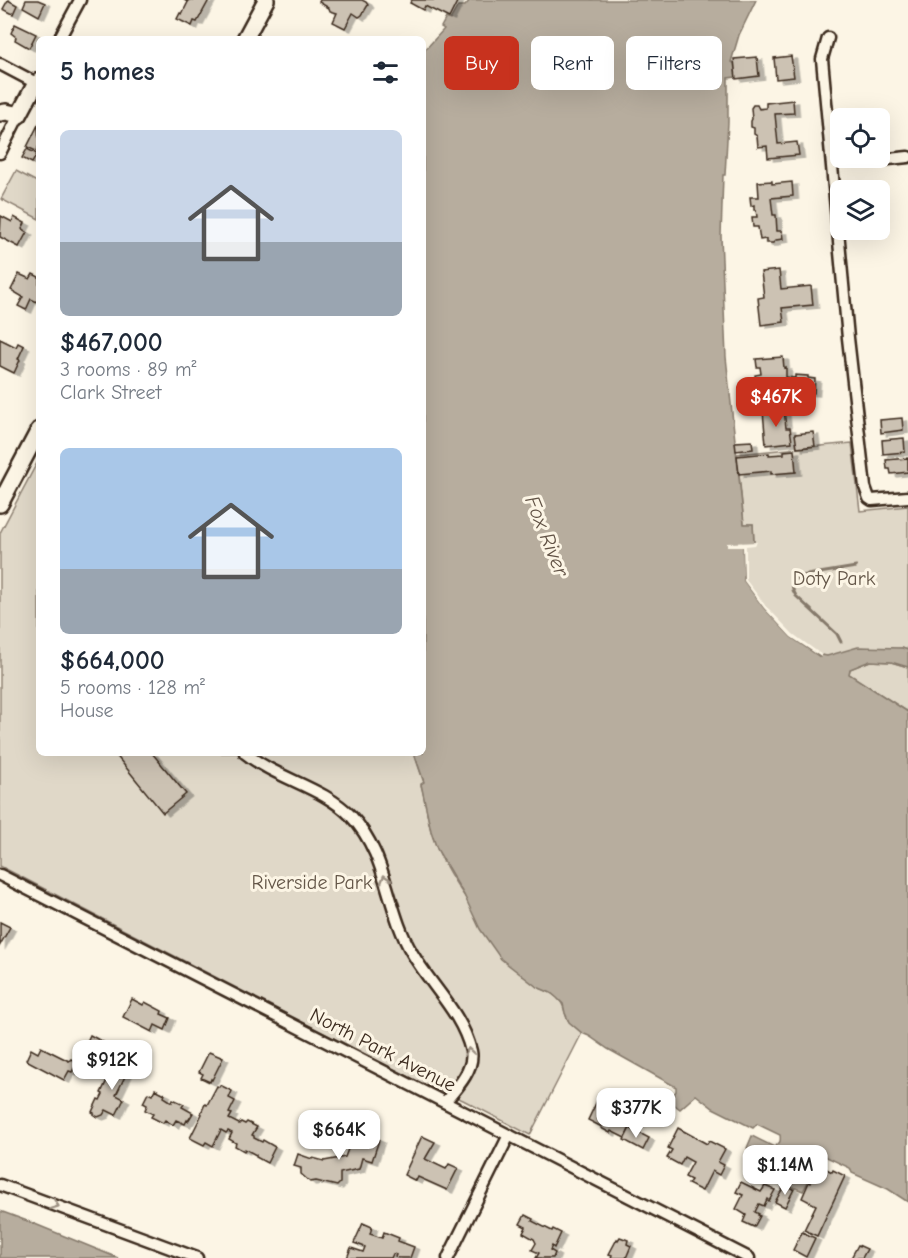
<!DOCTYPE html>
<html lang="en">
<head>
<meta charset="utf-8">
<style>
  :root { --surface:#fff; --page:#f2f2f3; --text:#1f2937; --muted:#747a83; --accent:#c8321e }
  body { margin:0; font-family:"Comic Neue",sans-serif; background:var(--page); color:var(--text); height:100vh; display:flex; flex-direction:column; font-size:22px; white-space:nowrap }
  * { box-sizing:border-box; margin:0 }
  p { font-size:20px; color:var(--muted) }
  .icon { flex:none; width:33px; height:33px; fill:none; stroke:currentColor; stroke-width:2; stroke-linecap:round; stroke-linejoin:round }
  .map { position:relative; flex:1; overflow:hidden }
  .sheet { position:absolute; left:36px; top:36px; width:390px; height:720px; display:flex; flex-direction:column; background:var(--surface); border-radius:9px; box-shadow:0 6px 24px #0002 }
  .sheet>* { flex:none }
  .guide { position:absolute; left:444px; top:36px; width:374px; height:54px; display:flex; gap:12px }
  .buttons { position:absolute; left:830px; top:108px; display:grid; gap:12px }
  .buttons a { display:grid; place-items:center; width:60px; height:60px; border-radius:9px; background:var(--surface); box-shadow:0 6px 24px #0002; font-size:30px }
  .price { position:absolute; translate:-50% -51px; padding:0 14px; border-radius:12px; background:#fff; color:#222; font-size:20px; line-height:39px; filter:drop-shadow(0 2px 3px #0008) }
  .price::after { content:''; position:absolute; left:50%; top:36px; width:18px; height:14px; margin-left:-9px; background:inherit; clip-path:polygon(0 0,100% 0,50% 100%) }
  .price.selected { background:var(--accent); color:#fff }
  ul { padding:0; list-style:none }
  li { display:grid; align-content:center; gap:12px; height:318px; padding:0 24px }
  li span { display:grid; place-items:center; height:186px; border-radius:9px; color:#555 }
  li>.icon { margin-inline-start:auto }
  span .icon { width:108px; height:108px; fill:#fffc; stroke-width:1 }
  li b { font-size:26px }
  h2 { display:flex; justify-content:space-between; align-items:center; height:72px; padding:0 24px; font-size:26px }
  .tag { padding:0 21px; border-radius:9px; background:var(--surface); box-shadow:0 6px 24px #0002; font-size:21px; line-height:54px }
  .tag.selected { background:var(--accent); color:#fff }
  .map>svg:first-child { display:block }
  .green { fill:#e0d8c8; stroke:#8e8173; stroke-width:1.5 }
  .water { fill:#b7ad9e; stroke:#85796b; stroke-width:1.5 }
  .pier { fill:#fcf5e5 }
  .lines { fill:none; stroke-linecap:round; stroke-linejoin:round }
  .stream { stroke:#85796b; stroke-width:3 }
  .building { fill:#ccc2b3; stroke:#3b2a1e; stroke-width:1.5; filter:url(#shadow) }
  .street-casing { stroke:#3b2a1e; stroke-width:15 }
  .secondary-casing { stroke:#3b2a1e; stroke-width:20 }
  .street { stroke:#fcf5e5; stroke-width:10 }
  .secondary { stroke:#fcf5e5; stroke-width:15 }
  .oneway { stroke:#9c9082 }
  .labels { text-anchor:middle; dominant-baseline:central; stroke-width:6; stroke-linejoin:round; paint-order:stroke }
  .park-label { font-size:20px; fill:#645648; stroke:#fcf5e5 }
  .street-label { font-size:20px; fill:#3b2a1e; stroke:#fcf5e5 }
  .water-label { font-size:21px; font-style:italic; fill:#605144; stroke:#fcf5e5 }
</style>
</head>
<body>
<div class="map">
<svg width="908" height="1258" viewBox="0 0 908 1258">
  <defs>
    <filter id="shadow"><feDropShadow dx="5.5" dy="3" stdDeviation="0" flood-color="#0004"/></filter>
  </defs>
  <rect width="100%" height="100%" fill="#fcf5e5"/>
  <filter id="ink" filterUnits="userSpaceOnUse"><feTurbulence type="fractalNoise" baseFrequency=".0167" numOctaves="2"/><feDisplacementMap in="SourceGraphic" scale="12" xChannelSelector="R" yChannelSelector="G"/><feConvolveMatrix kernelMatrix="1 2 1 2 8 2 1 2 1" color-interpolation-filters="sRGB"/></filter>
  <g filter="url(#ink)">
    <g class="green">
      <path d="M16 171 39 183V219L1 199Z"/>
      <path d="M852 443 860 511 908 506V650L902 648 821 657 791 637 744 581 743 543 754 542 753 524H744L737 454Z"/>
      <path d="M39 459V753H414L424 783 421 785C427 804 427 825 435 843 455 894 502 944 537 987 547 991 559 995 563 1006 565 1011 565 1016 568 1020 572 1025 578 1029 582 1033L530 1135 463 1100 417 1081 0 866V533Z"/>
      <path d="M870 661 891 662 908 667V712L849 674 850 669Z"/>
    </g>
    <g class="water">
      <path d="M470 0H756L739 35 731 62 734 63 736 77 728 78V122L725 175H723L721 236 726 357 744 524H753L754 543H743L744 581 764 608 791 637 820 657 822 655 827 656 858 647 902 648 908 650V667L891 662 870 661 850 669 849 674 908 712V1202L888 1189 852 1173 850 1168 812 1150 808 1151 805 1158 816 1167 803 1191 788 1185 755 1153 747 1148 752 1136 774 1147C780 1144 781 1141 780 1135L757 1124 753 1128 713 1108 696 1095 680 1109 671 1102V1099L676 1091V1087L608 1049 589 1036 582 1033 569 1022 565 1013 563 1004 557 998 551 993 537 987 501 959 480 929 464 895 437 849 431 831 421 784 424 782 414 753H423V52L444 29 441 27 446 18 450 20 458 6H465Z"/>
      <path d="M0 1211 30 1222 118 1258H0Z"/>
    </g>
    <path class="pier" d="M757 542 755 545 746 546V580L766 606 793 634 822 655 821 657 791 637 764 608 744 581 743 547H727V543Z"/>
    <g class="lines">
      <path class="stream" d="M841 642 837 634 796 596 793 590 792 582 796 578 801 576 856 567"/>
    </g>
    <g class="building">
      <path d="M8 0 17 5 13 14 3 9Z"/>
      <path d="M26 0H38L45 3 39 16 23 7Z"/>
      <path d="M184 0H209L197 22 194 21 192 26 177 19 180 13 182 14 188 2Z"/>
      <path d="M320 0H362L366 2 368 5 362 15 359 17 353 13 345 28 333 22 337 13 330 11 329 8 319 2Z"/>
      <path d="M412 0H458L449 18 425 6 423 10 410 3Z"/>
      <path d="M15 24 36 34 29 48 15 40 16 37 11 33Z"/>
      <path d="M791 56 794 77 776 79 774 58Z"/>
      <path d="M757 57 759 76 736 79 734 59Z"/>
      <path d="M793 100 794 113 775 114 778 144 797 142 799 155 768 158 767 146 758 147 757 136 754 134V128L751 127V121L752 119 751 108 753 105H757L759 109 766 108V103Z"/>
      <path d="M38 125 39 146 36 151 27 147Z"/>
      <path d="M27 149 37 154 32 163 22 158Z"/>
      <path d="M772 181V184L792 182 793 196 771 198 773 215H776L777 231H782L783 239 776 240 773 243H766V239L760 240 758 227H753L752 217H757L756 210H754V205L751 206 750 197H759L758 182Z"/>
      <path d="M1 216 12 222 14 217 25 223 22 229 27 232 19 247 0 237Z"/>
      <path d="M779 270 781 289 811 286 813 305 782 308 784 322 761 325 758 298 764 297 761 272Z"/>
      <path d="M19 274 30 279 33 274 39 277V303L31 299 26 310 18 306 23 297 11 290Z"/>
      <path d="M0 339 16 347 18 343 24 346 18 359 20 360 14 373 0 366Z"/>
      <path d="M783 357 784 368 786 367V377L795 378V375L808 376V378L815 379 814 393 786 391 780 392 781 394 772 395V392L762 393V383H756L755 375 761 374 760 367H757L756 359Z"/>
      <path d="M784 409 786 428H790L792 442 766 445 763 411Z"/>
      <path d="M902 418 903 430 881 433 880 420Z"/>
      <path d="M813 432 815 446 797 448 795 434Z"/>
      <path d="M904 438 905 452 883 454 882 440Z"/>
      <path d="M752 441 753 449 736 451 735 442Z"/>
      <path d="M794 450 796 472 771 474V471L739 474 737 456 769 453V455L784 454V451Z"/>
      <path d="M908 458V472L891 474 890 469H887L886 460Z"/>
      <path d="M116 753H152L186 794 163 813 115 754Z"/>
      <path d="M0 922 10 927 0 945Z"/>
      <path d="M132 999 143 1005 145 1002 162 1011 161 1014 170 1018 165 1030 155 1025 152 1032 123 1017Z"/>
      <path d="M90 1035 110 1046 104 1059 84 1048Z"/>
      <path d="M41 1047 69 1061 71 1059 77 1062 72 1072 69 1071 64 1080 26 1060 31 1049 38 1053Z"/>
      <path d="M209 1052 223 1058 212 1080 211 1079 210 1082 201 1078 203 1074 199 1072Z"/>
      <path d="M117 1059 130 1066 116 1095 124 1099 116 1115 106 1110 103 1115 98 1117 94 1115V1113L92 1112 98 1099 100 1100 103 1094 101 1093Z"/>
      <path d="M220 1085 232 1091 229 1098 235 1101 229 1113 232 1114 229 1119 239 1124 241 1122 245 1124 247 1122 257 1127 252 1135 254 1136V1138L262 1142 263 1140 275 1147 267 1163 256 1157V1155L245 1149 244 1151 235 1146 236 1143 229 1139 232 1133 228 1131 226 1133 221 1130 213 1146 206 1142 204 1145 190 1138 202 1114 201 1113 205 1104 207 1105 217 1086 219 1087Z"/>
      <path d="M155 1089 165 1094 164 1097 172 1102 173 1099 184 1104 182 1107 193 1113 188 1121 187 1120 185 1124 176 1120 173 1125 165 1120 163 1123 151 1117 153 1114 145 1110 147 1105 143 1103 148 1093 152 1095Z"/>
      <path d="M597 1101 634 1119 625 1138 611 1131 610 1133 601 1128 602 1127 588 1120Z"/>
      <path d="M630 1128 649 1138 643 1150 624 1140Z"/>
      <path d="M678 1128 707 1144 709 1141 725 1149 718 1162 724 1165 719 1175 712 1171 702 1191 688 1184 691 1180 685 1177 693 1162 684 1157 680 1165 667 1158 672 1150 668 1148Z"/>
      <path d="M355 1130 379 1140 372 1161 362 1158 359 1169 340 1173V1183L337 1186 316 1181 310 1182 301 1174V1168L294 1166 298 1154 312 1159 313 1158 324 1161 345 1157Z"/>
      <path d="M422 1136 435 1142 425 1159 446 1169 449 1164 458 1168 447 1190 418 1177 416 1181 404 1175Z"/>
      <path d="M817 1164 832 1172 833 1170 845 1176 817 1236 804 1230 816 1205 802 1198 809 1182 811 1183 812 1180 810 1179Z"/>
      <path d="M741 1182 761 1192 765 1186 775 1190 769 1201 767 1199 764 1206 759 1204 755 1212 759 1214 758 1215 760 1216 754 1227 743 1222 746 1215 736 1209 743 1195 736 1192Z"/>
      <path d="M783 1184 794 1189 785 1207 775 1202 783 1188 782 1187Z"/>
      <path d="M525 1215 533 1219 532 1221 552 1231 553 1229 561 1233 554 1248 552 1246 550 1250 555 1253 553 1258H536L539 1253 532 1250 536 1243 534 1239 523 1233 526 1227 520 1224Z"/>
      <path d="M363 1223 372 1227 370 1234 382 1238 384 1232 399 1238 398 1241 414 1247 410 1258H398L395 1257 396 1255 393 1254 391 1258H347L351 1248 363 1252 365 1247 354 1243Z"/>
      <path d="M802 1232 815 1238 806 1257 793 1250Z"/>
      <path d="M620 1237 628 1240 627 1244 631 1246 626 1258H611L612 1255 609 1254 617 1239 618 1240Z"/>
      <path d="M858 1245 867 1249 862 1258H851Z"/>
    </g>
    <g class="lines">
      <g class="street-casing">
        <g id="street">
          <path d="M828 38 822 59 848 338 865 487 869 498 872 500 908 497"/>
          <path d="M59 39 80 0"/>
          <path d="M0 64 36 83 39 78"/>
          <path d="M0 153 19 115"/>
          <path d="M879 160 908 157"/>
          <path d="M245 753C277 779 323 787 351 816 388 855 386 909 412 953 431 986 462 1013 471 1051 475 1069 456 1089 445 1102"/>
          <path d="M0 875 749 1258"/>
          <path d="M0 1185 197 1258"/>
          <path d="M448 1258 509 1135"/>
        </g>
      </g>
      <g class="secondary-casing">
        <g id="secondary">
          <path d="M245 39 266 0"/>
          <path d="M0 113 6 112 19 115 36 83 39 84"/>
          <path d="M0 504 39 430"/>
        </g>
      </g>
      <use href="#street" class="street"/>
      <use href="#secondary" class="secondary"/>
    </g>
    <defs><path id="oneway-chevron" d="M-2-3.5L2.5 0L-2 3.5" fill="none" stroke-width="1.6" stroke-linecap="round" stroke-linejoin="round" transform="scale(1.5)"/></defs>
    <g class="oneway">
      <use href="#oneway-chevron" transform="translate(385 879) rotate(-107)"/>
      <use href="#oneway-chevron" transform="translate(469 1052) rotate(-99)"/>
      <use href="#oneway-chevron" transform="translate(55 1205) rotate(21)"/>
    </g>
  </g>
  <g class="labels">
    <g class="park-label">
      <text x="834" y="578">Doty Park</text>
      <text x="312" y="882">Riverside Park</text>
    </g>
    <g class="street-label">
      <text transform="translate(383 1050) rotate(27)">North Park Avenue</text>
    </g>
    <g class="water-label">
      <text transform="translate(547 536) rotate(68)">Fox River</text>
    </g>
  </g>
</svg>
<div class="buttons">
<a><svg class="icon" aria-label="locate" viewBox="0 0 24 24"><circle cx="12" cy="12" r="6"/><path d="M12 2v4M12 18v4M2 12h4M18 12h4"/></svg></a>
<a><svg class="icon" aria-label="layers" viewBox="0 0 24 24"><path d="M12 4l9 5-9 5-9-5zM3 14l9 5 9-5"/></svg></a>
</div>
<b class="price selected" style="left:776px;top:428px">$467K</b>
<b class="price" style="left:112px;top:1091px">$912K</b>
<b class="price" style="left:636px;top:1139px">$377K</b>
<b class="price" style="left:339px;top:1161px">$664K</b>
<b class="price" style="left:785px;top:1196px">$1.14M</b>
<div class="guide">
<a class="tag selected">Buy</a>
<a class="tag">Rent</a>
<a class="tag">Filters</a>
</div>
<section class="sheet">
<h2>5 homes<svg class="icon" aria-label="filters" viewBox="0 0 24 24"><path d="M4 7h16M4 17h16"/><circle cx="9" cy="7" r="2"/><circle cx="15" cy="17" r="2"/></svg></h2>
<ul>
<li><span style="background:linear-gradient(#c9d6e8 60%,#9aa5b1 0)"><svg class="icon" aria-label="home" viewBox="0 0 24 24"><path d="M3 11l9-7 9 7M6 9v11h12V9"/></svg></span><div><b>$467,000</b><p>3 rooms · 89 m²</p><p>Clark Street</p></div></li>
<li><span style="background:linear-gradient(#a9c7e8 65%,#9aa5b1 0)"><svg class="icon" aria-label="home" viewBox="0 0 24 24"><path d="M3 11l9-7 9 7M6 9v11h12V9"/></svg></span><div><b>$664,000</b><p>5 rooms · 128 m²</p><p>House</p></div></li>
</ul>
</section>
</div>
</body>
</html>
